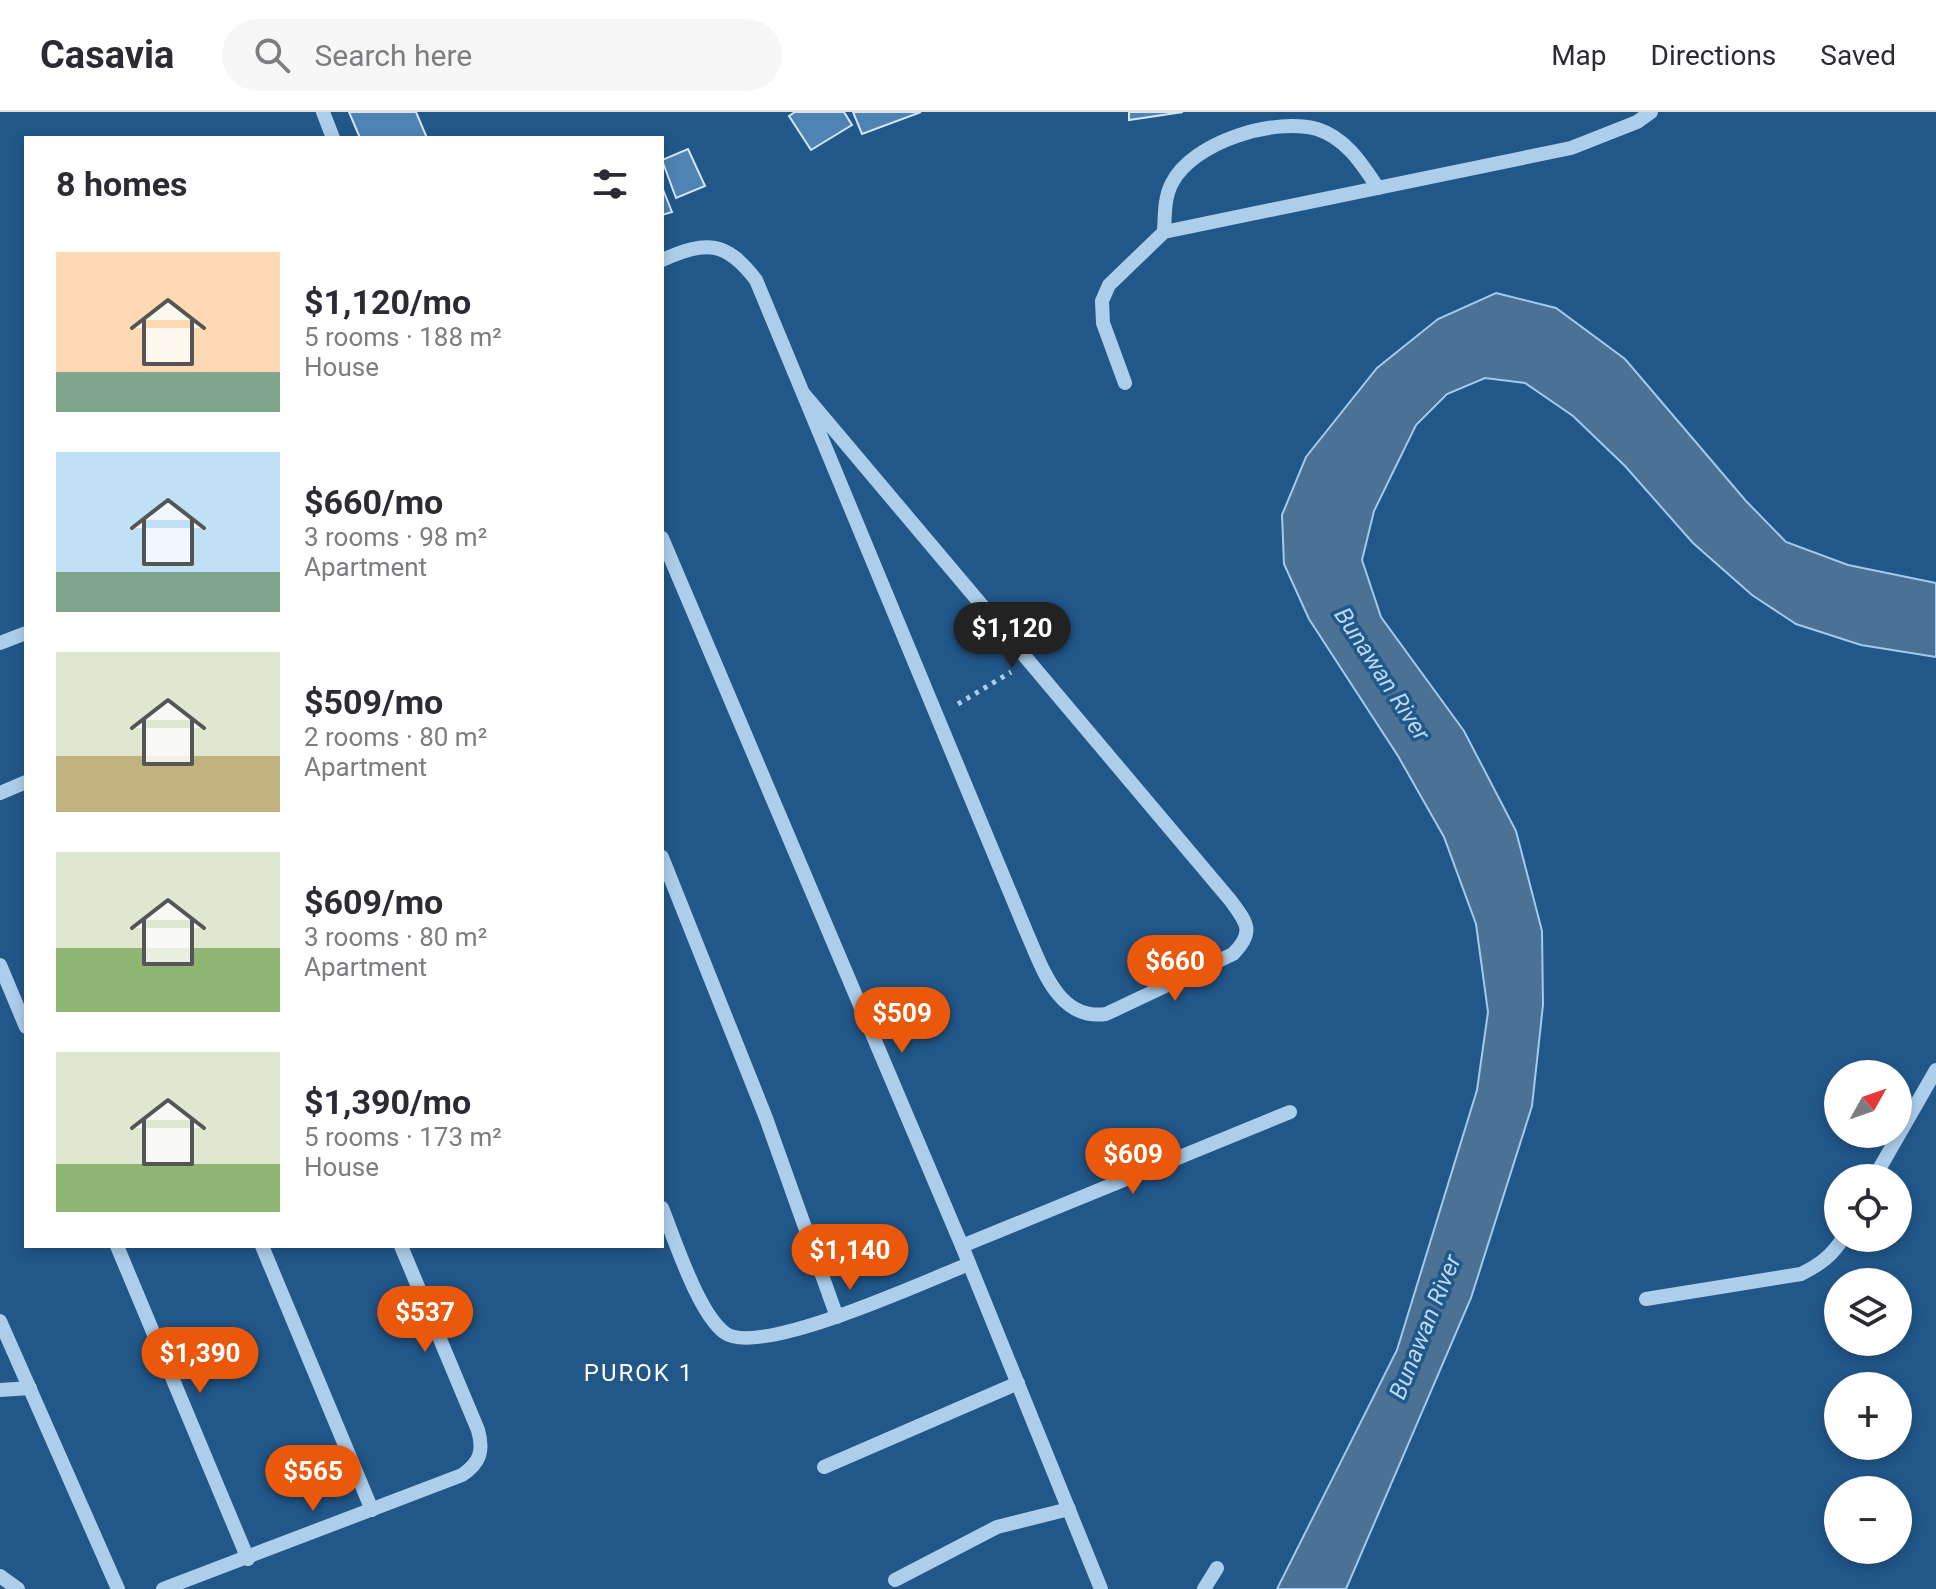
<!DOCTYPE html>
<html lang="en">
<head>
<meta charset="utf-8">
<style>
  :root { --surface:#fff; --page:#f7f7f7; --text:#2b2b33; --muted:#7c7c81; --line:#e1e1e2; --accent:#ea580c }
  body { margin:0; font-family:Roboto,sans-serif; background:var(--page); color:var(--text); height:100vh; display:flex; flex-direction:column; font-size:30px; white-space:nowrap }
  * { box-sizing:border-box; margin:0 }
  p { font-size:26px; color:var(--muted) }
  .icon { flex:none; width:44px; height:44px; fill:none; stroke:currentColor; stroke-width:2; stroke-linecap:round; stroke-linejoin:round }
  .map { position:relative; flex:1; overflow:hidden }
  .details { position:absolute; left:24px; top:24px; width:640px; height:1112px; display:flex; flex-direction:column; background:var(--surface); border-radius:0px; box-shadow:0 4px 12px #0003 }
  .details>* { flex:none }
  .needle { width:52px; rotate:50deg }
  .buttons { position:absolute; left:1824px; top:948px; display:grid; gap:16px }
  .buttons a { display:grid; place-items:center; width:88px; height:88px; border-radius:50%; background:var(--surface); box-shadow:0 4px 12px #0003; font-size:40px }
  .price { position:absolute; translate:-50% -68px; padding:0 18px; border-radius:28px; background:var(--accent); color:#fff; font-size:26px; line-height:52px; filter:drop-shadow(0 2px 4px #0008) }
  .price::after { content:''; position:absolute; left:50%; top:48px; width:24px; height:18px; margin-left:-12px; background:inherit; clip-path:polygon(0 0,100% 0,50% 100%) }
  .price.selected { background:#222; color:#fff }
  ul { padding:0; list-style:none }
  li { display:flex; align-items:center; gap:24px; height:200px; padding:0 32px }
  li span { display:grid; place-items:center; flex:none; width:224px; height:160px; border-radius:0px; color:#555 }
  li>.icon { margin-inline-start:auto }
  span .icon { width:96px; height:96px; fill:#fffc; stroke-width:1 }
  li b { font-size:34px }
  h2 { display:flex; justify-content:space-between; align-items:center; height:96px; padding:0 32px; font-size:34px }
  header { display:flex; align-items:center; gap:48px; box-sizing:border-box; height:112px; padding:0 40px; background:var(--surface); border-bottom:2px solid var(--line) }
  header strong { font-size:38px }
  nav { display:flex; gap:44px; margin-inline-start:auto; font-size:28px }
  .search { width:560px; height:72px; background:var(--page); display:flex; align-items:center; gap:20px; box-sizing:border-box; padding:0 28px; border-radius:44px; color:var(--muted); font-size:30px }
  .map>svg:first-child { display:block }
  .water { fill:#4b7195; stroke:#a1caec; stroke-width:2 }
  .building { fill:#4e83b3; stroke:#d2e6f8; stroke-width:2 }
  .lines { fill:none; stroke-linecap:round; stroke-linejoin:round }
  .path { stroke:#adceea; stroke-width:5; stroke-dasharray:4 6; stroke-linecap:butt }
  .minor { stroke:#adceea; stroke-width:14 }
  .labels { text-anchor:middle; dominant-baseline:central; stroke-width:7; stroke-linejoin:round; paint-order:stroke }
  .water-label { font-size:24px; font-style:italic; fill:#b9d8f2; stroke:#215789 }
  .neighbourhood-label { font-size:24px; letter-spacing:2px; fill:#fff; stroke:#215789 }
</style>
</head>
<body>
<header>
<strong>Casavia</strong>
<div class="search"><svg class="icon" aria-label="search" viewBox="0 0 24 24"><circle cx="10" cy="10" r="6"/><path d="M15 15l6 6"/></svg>Search here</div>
<nav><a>Map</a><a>Directions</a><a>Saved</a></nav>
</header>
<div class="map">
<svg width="1936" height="1477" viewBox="0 0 1936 1477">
  <rect width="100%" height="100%" fill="#215789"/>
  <path class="water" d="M1496 181 1556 196 1625 247 1746 389 1786 430 1848 453 1936 471V545L1861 533 1796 512 1752 483 1693 431 1625 354 1573 304 1525 271 1485 266 1447 282 1416 313 1374 399 1362 448 1381 505 1464 619 1516 719 1542 819 1543 893 1532 994 1471 1186 1346 1477H1277L1397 1238 1477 978 1488 900 1476 812 1444 725 1398 644 1309 507 1284 452 1282 403 1306 345 1377 256 1438 207Z"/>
  <g class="building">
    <path d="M349 0H416L427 26H360Z"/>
    <path d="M795 0H844L852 13 811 38 789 4Z"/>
    <path d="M853 0H921L862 22Z"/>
    <path d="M1129 0H1183L1129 8Z"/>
    <path d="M688 37 705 74 676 86 662 48Z"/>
    <path d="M662 75 672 100 662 103Z"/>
  </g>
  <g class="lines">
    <path class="path" d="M958 592 1011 560"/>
    <g class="minor">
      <path d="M323 0 333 26"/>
      <path d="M1164 120C1165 103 1164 86 1172 71 1193 30 1274 5 1317 17 1346 26 1362 52 1378 76"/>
      <path d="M662 148C707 128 726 129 756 168L1026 819C1042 855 1058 909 1106 902L1233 842C1255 820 1247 811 1231 789L803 281"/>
      <path d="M1125 271 1103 211 1102 189 1109 173 1164 120 1571 36 1637 10 1651 0"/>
      <path d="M662 426 962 1134 1101 1477"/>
      <path d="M0 531 26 521"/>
      <path d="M0 681 26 670"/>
      <path d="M662 745 766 1006 837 1205"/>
      <path d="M0 853 26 915"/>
      <path d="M1874 1066 1936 958"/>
      <path d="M662 1096C675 1128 698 1201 725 1221 760 1246 928 1168 969 1152"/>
      <path d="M117 1134 248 1447"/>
      <path d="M262 1134 372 1398"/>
      <path d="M962 1134 1290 1000"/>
      <path d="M1646 1187 1801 1162C1819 1153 1832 1144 1843 1126"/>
      <path d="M0 1209 118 1477"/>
      <path d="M0 1278 30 1276"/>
      <path d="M824 1355 1018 1271"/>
      <path d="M0 1464 18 1477"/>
      <path d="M895 1468 997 1415 1069 1397"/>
      <path d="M163 1477 462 1363C480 1351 484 1339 478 1318L401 1134"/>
      <path d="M1204 1477 1217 1456"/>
    </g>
  </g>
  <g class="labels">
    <g class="water-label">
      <text transform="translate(1382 562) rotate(57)">Bunawan River</text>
      <text transform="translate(1425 1215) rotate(-68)">Bunawan River</text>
    </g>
    <g class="neighbourhood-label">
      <text x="639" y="1261">PUROK 1</text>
    </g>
  </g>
</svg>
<div class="buttons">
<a><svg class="needle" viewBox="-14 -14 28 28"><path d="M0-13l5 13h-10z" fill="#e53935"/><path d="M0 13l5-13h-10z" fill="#7c7c81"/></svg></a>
<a><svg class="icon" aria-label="locate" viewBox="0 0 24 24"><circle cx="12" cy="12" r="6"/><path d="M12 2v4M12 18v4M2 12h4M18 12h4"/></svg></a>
<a><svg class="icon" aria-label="layers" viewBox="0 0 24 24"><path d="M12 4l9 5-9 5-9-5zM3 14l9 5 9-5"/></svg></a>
<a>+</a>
<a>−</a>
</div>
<b class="price selected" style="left:1012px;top:558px">$1,120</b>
<b class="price" style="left:1175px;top:891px">$660</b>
<b class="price" style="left:902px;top:943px">$509</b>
<b class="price" style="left:1133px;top:1084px">$609</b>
<b class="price" style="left:850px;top:1180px">$1,140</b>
<b class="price" style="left:425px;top:1242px">$537</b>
<b class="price" style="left:200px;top:1283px">$1,390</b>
<b class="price" style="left:313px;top:1401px">$565</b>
<section class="details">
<h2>8 homes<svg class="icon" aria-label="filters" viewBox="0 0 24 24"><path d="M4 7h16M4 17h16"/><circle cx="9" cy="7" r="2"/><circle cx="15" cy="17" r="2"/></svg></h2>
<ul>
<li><span style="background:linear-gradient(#ffd9b3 75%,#7fa58c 0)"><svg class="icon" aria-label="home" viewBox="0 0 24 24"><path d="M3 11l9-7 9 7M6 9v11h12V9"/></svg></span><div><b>$1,120/mo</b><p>5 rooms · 188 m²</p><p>House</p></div></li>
<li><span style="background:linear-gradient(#bfe0f5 75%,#7fa58c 0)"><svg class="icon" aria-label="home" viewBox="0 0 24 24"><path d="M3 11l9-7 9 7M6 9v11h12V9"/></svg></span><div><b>$660/mo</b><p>3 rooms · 98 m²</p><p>Apartment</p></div></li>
<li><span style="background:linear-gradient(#dfe7d0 65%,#c2b280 0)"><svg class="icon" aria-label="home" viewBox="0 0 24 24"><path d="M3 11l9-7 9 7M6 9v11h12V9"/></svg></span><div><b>$509/mo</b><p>2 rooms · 80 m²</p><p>Apartment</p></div></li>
<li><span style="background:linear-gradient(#dfe7d0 60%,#8fb573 0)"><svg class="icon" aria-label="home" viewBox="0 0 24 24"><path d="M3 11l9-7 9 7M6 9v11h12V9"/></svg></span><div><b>$609/mo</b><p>3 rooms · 80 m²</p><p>Apartment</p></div></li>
<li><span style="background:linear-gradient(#dfe7d0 70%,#8fb573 0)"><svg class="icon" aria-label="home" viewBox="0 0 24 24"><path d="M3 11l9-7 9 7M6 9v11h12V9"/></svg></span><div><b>$1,390/mo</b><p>5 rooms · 173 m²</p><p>House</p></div></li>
</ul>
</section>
</div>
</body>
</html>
